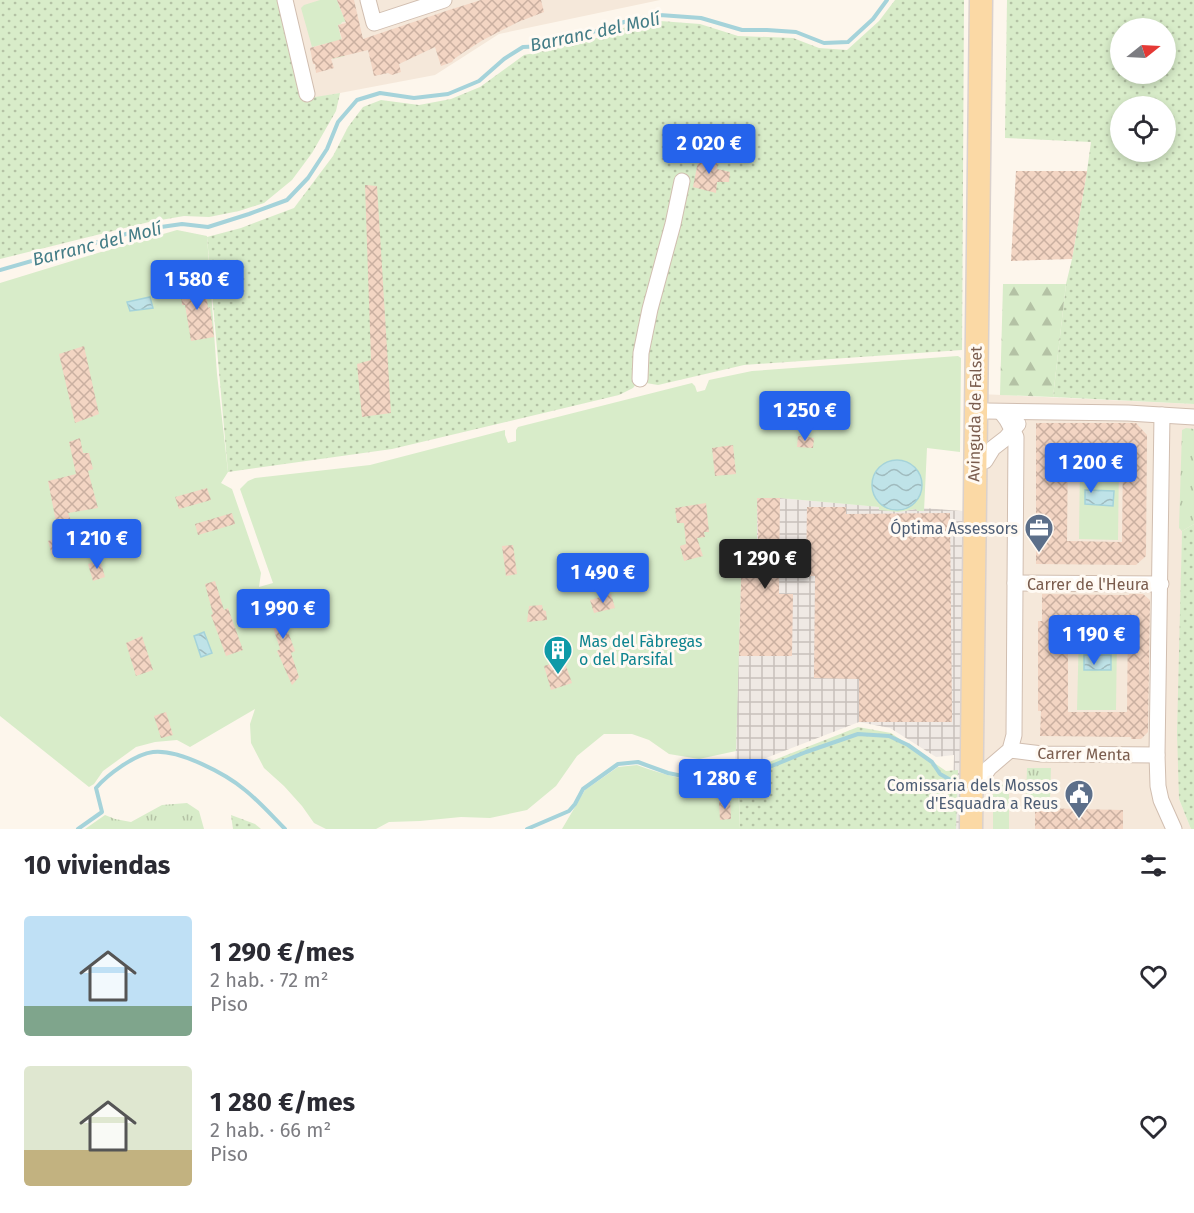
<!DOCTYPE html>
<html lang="es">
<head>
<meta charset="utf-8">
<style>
  :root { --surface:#fff; --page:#f7f7f7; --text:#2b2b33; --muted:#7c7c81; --accent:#2563eb }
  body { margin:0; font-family:"Fira Sans",sans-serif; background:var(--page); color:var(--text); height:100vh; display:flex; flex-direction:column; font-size:22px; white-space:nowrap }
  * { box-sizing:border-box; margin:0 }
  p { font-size:20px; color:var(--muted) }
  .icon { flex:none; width:33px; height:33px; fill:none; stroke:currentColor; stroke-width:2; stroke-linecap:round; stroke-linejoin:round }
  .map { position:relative; height:829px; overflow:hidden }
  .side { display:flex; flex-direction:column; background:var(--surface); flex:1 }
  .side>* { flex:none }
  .needle { width:39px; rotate:72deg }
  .controls { position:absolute; left:1110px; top:18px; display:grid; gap:12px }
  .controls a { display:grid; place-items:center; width:66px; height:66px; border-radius:50%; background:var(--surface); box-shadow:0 3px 9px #0003; font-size:30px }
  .price { position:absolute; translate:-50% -51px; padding:0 14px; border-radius:6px; background:var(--accent); color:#fff; font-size:20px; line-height:39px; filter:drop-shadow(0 2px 3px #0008) }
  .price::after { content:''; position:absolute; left:50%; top:36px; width:18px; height:14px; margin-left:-9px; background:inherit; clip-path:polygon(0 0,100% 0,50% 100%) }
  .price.selected { background:#222; color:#fff }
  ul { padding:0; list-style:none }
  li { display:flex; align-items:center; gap:18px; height:150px; padding:0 24px }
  li span { display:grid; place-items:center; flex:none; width:168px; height:120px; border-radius:6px; color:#555 }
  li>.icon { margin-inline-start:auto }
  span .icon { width:72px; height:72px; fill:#fffc; stroke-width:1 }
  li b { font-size:26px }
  h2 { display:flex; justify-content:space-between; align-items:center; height:72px; padding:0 24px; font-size:26px }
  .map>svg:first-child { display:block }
  .residential { fill:#f5e8da }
  .industrial { fill:url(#industrial-grid) }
  .grass { fill:url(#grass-dots); fill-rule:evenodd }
  .forest { fill:url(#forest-firs) }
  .park { fill:url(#park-tufts) }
  .garden { fill:#d8ecc9 }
  .water { fill:url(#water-waves); stroke:#a5d3da; stroke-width:1.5 }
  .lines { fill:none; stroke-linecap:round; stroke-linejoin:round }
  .stream { stroke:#a5d3da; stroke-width:4 }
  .building { fill:url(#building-cross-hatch); fill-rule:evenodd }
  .minor-casing { stroke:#d1beb0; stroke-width:17 }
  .primary-casing { stroke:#dad1cd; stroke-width:25 }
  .minor { stroke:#fff; stroke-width:15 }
  .primary { stroke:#fbd9a5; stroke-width:22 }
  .labels { text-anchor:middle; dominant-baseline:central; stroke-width:6; stroke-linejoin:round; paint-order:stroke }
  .street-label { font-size:16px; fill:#7a5c4d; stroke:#fffaf3 }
  .service-label { font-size:16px; fill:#4e5e75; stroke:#fffaf3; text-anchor:end }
  .culture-label { font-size:16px; fill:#0d838f; stroke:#fffaf3; text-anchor:start }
  .water-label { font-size:18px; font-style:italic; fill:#437c86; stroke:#fffaf3 }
</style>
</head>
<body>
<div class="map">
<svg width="1194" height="829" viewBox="0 0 1194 829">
  <defs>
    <pattern id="industrial-grid" width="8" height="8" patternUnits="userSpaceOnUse" patternTransform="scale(1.5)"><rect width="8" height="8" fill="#efe9e4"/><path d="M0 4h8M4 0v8" fill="none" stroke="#c7c0bb"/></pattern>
    <pattern id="grass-dots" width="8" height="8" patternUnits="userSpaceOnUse" patternTransform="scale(1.5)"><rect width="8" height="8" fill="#d8ecc9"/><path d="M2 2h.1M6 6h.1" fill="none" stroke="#b4c2a5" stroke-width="1.8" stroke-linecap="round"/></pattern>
    <pattern id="forest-firs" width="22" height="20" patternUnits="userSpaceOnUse" patternTransform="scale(1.5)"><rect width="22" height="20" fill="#d8ecc9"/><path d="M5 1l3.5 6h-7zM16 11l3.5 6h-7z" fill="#b4c2a5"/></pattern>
    <pattern id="park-tufts" width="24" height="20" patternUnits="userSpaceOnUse" patternTransform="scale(1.5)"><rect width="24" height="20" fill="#d8ecc9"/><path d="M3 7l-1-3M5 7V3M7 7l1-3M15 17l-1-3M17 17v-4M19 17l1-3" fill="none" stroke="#b4c2a5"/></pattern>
    <pattern id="water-waves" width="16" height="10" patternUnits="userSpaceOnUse" patternTransform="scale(1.5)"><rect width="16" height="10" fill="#bfe3e8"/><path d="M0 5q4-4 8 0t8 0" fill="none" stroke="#a0bbbe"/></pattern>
    <pattern id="building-cross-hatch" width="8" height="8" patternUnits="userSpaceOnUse" patternTransform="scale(1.5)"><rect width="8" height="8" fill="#f3d5c3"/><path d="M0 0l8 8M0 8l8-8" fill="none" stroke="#cab0a1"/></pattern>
  </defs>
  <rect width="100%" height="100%" fill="#fdf6ec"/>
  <g class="residential">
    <path d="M278 0H660L499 34 435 75 303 100Z"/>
    <path d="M980 394 1194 404V524L1182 531 1179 799 1191 829H976Z"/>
  </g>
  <path class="industrial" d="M757 498H780L880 507 898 512 916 509 923 511 924 508 974 512 976 829H952L954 755 936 757 890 728 859 722 735 770 742 544Z"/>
  <g class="grass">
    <path d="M0 0H278L303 99 340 93 336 111 312 153 292 180 264 203 239 211 209 217 184 216 149 222 0 259Z"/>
    <path d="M895 0H964L962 350 744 365 658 385 646 383 640 379 633 388 619 395 392 449 228 472 207 237 241 228 294 208 333 156 348 127 363 107 381 100 419 105 451 99 480 87 524 55 549 50 600 37 634 24 660 21 700 24 738 36 793 38 819 48 847 50 879 21Z"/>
    <path d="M1007 0H1194V404L1053 397 1066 284 1072 259 1087 171 1091 142 1005 138ZM1120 28H1166V74H1120ZM1120 106H1166V152H1120Z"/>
    <path d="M1194 524V829H1191L1179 799 1177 733 1182 531Z"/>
    <path d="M858 727 891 733 946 771 958 770 956 829H740L738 771H746Z"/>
    <path d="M231 815 255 824 261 829H233Z"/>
  </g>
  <path class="forest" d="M1003 284H1066L1053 397 1000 395Z"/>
  <g class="park">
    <path d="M1186 428 1194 429V524L1182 531 1179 528 1182 430Z"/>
    <path d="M1027 768H1051L1050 801H1029V798H1026Z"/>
    <path d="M1009 784V829H993V786Z"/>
    <path d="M187 803 199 811 204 829H85L105 815 115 819 131 822 162 805Z"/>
  </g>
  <g class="garden">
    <path d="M320 0H337L344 18 355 16 356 20 342 22 341 24 338 25 341 38 343 40 345 56 333 59 329 43 312 47 301 8 304 5Z"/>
    <path d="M177 230 207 236 217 374 228 472 221 483 232 489 261 573 259 587 273 583 240 489 248 481 255 478 370 465 505 430V435L508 443 516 441V430L518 427 692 383 695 386 697 392 705 390 709 380 752 371 958 356 961 358 960 452 927 448 924 511H917L916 509 898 512 879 510V507L780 498H757V539L742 545 736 751 699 759 669 754 649 740 632 734H604L577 756 556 786 527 810 490 818 461 817 420 821 389 822 376 829H326L314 823 302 806 284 786 264 768 251 743 250 724 255 709 190 747 177 740 155 742 136 747 103 771 94 784 89 787 0 716V283L101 252Z"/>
    <path d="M1114 458 1119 463 1118 540 1079 539 1080 459Z"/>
    <path d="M1079 631H1113L1117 635 1116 710H1077Z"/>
    <path d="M637 765C670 777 703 786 738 782L740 829H562L585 790 618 767Z"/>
  </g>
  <g class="water">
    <path d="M150 297 153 308 130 311 127 302Z"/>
    <circle cx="897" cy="485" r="25"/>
    <path d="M1085 490 1114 491 1113 506 1085 504Z"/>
    <path d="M204 632 212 653 201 657 194 636Z"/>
    <rect x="1084" y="655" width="27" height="15"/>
  </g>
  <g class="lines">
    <g class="stream">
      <path d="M0 270 140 230 182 224 208 227 249 214 287 200 308 178 327 149 338 122 357 100 380 93 414 98 448 94 479 81 504 59 523 47 547 46 572 34 598 31 624 22 660 15 701 18 742 30H767L796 32 824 43 848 42 873 19 887 0"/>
      <path d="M78 829 102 812 96 788C107 775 135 754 153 752 179 749 226 774 245 790 260 802 272 816 285 829"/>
      <path d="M527 829 569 811 575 804 583 789 618 764 638 762 668 773 697 779 726 781 752 774 806 752 858 734 889 736 908 745 932 762 940 774 956 783"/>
    </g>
  </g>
  <g class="building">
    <path d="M337 0H354L363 39 449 10 481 0H541L544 12 518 22 483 40 464 52 454 59 452 62 441 66 435 47 399 64 401 72 392 75 388 73 374 76 368 50 331 59 334 68 316 73 315 64H313L310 48 342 39 338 25 346 23Z"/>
    <path d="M699 156 718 160 717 169 730 172 729 182H717L716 193 693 187Z"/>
    <path d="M1016 171H1087L1072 259 1011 261Z"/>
    <path d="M365 185 377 186 391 413 362 417 357 364 371 360Z"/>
    <path d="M205 282 208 308 210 307 214 337 191 341 185 305H182L180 286Z"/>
    <path d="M84 346 99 414 75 423 59 354Z"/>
    <path d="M1036 423H1136L1147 435 1146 556 1136 565 1036 564ZM1068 449 1123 450 1122 542 1067 541Z"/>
    <path d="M798 436 814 438 813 448 797 447Z"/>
    <path d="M80 438 83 453H89L93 469 88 471 98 508 68 513 80 543 52 555 48 541 59 537 48 481 76 474 69 442Z"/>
    <path d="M733 445 736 474 715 476 712 448Z"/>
    <path d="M207 488 211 500 179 509 175 497Z"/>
    <path d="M757 498H780L779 594H793L792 656H739L742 544 758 539Z"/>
    <path d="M706 503 709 532H704L705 537 697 538 703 556 684 561 680 546 686 544 684 523H677L675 508Z"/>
    <path d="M807 507H846V514L950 513 952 722H859V679L814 678 815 576H806Z"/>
    <path d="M232 513 235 524 198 535 195 524Z"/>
    <path d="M513 545 517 574 506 576 502 546Z"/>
    <path d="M100 560 105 577 93 581 88 564Z"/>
    <path d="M215 581 224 610 228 608 243 650 226 656 211 615 213 614 205 584Z"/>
    <path d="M611 594 615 608 594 613 590 600Z"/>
    <path d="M1042 594 1129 595V594H1143L1150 600 1148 732 1141 739H1131V737L1040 736 1041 711H1038V621H1042ZM1068 618 1128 619 1127 712H1068Z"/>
    <path d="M276 598 295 651 291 653 299 677 292 685 277 651 280 649 265 602Z"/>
    <path d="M542 605 543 610 546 611 547 620 527 622 529 606Z"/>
    <path d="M142 636 153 670 136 676 126 643Z"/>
    <path d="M564 660 572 683 551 690 544 666Z"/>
    <path d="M166 712 173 735 161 738 154 716Z"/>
    <path d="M730 800 731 819 720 820 719 801Z"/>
    <path d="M1035 808 1123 810V829H1035Z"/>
  </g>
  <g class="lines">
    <g class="minor-casing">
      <g id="minor">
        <path d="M285 0 307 94"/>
        <path d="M368 0 374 23 444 0"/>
        <path d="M640 379 641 353 650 309 673 224 682 181"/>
        <path d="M986 411 1128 413 1194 417"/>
        <path d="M1162 415 1157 755 1158 786 1161 800 1174 829"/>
        <path d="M985 461 993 448 1006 438 1018 424"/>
        <path d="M1015 583 1161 584"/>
        <path d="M1010 750 1042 754 1157 755"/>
        <path d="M983 777 989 768 1010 750 1014 735 1016 437 1007 420 1001 412"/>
      </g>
    </g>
    <g class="primary-casing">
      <path id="primary" d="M971 829 981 0"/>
    </g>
    <use href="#minor" class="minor"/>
    <use href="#primary" class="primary"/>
  </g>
  <defs>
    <g id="office-pin" transform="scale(1.5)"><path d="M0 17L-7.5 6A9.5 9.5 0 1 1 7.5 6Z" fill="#5c6f8a" stroke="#fffaf3"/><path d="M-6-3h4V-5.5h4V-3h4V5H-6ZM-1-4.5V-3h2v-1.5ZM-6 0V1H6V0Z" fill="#fff"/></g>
    <g id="building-pin" transform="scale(1.5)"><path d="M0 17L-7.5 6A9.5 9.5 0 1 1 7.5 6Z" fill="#0f9aa8" stroke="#fffaf3"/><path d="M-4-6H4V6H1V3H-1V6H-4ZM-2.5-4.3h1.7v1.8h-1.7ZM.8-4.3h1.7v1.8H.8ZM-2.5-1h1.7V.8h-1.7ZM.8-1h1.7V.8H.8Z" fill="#fff"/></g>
    <g id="civic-pin" transform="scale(1.5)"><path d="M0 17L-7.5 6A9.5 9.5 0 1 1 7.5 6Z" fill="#5c6f8a" stroke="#fffaf3"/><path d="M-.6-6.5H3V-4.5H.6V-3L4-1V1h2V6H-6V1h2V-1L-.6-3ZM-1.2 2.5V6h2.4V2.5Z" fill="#fff"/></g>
  </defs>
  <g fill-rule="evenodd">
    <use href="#office-pin" x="1039" y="528"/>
    <use href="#building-pin" x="558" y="650"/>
    <use href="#civic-pin" x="1079" y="794"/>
  </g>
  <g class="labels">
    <g class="street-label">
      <text transform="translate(975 414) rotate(-89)">Avinguda de Falset</text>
      <text x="1088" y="584">Carrer de l'Heura</text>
      <text transform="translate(1084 754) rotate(1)">Carrer Menta</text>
    </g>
    <g class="service-label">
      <text x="1018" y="528">Óptima Assessors</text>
      <text x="1058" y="785">Comissaria dels Mossos<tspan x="1058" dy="18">d'Esquadra a Reus</tspan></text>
    </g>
    <g class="culture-label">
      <text x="579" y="641">Mas del Fàbregas<tspan x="579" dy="18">o del Parsifal</tspan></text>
    </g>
    <g class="water-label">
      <text transform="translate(595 32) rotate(-12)">Barranc del Molí</text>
      <text transform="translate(97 244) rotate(-14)">Barranc del Molí</text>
    </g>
  </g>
</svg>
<div class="controls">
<a><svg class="needle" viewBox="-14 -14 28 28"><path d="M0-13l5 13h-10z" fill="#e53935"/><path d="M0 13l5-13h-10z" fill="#7c7c81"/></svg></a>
<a><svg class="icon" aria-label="locate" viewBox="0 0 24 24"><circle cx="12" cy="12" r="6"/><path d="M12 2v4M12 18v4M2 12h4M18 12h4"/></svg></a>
</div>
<b class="price" style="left:709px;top:175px">2 020 €</b>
<b class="price" style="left:197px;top:311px">1 580 €</b>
<b class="price" style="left:805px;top:442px">1 250 €</b>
<b class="price" style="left:1091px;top:494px">1 200 €</b>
<b class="price" style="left:97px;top:570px">1 210 €</b>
<b class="price selected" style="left:765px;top:590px">1 290 €</b>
<b class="price" style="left:603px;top:604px">1 490 €</b>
<b class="price" style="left:283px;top:640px">1 990 €</b>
<b class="price" style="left:1094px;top:666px">1 190 €</b>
<b class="price" style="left:725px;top:810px">1 280 €</b>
</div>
<section class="side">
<h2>10 viviendas<svg class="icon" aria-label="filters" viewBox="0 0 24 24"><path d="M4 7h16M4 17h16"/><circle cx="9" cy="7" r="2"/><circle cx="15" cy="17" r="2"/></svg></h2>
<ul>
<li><span style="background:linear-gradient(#bfe0f5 75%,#7fa58c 0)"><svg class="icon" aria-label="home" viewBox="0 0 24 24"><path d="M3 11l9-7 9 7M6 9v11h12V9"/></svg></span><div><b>1 290 €/mes</b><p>2 hab. · 72 m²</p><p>Piso</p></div><svg class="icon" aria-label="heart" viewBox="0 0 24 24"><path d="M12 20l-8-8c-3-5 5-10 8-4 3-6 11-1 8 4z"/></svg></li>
<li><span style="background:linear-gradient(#dfe7d0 70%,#c2b280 0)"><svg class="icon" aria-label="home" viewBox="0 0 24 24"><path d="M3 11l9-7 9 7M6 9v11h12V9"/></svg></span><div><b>1 280 €/mes</b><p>2 hab. · 66 m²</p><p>Piso</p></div><svg class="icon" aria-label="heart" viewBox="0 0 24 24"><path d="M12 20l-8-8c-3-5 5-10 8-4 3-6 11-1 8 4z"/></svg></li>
</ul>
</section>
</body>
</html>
